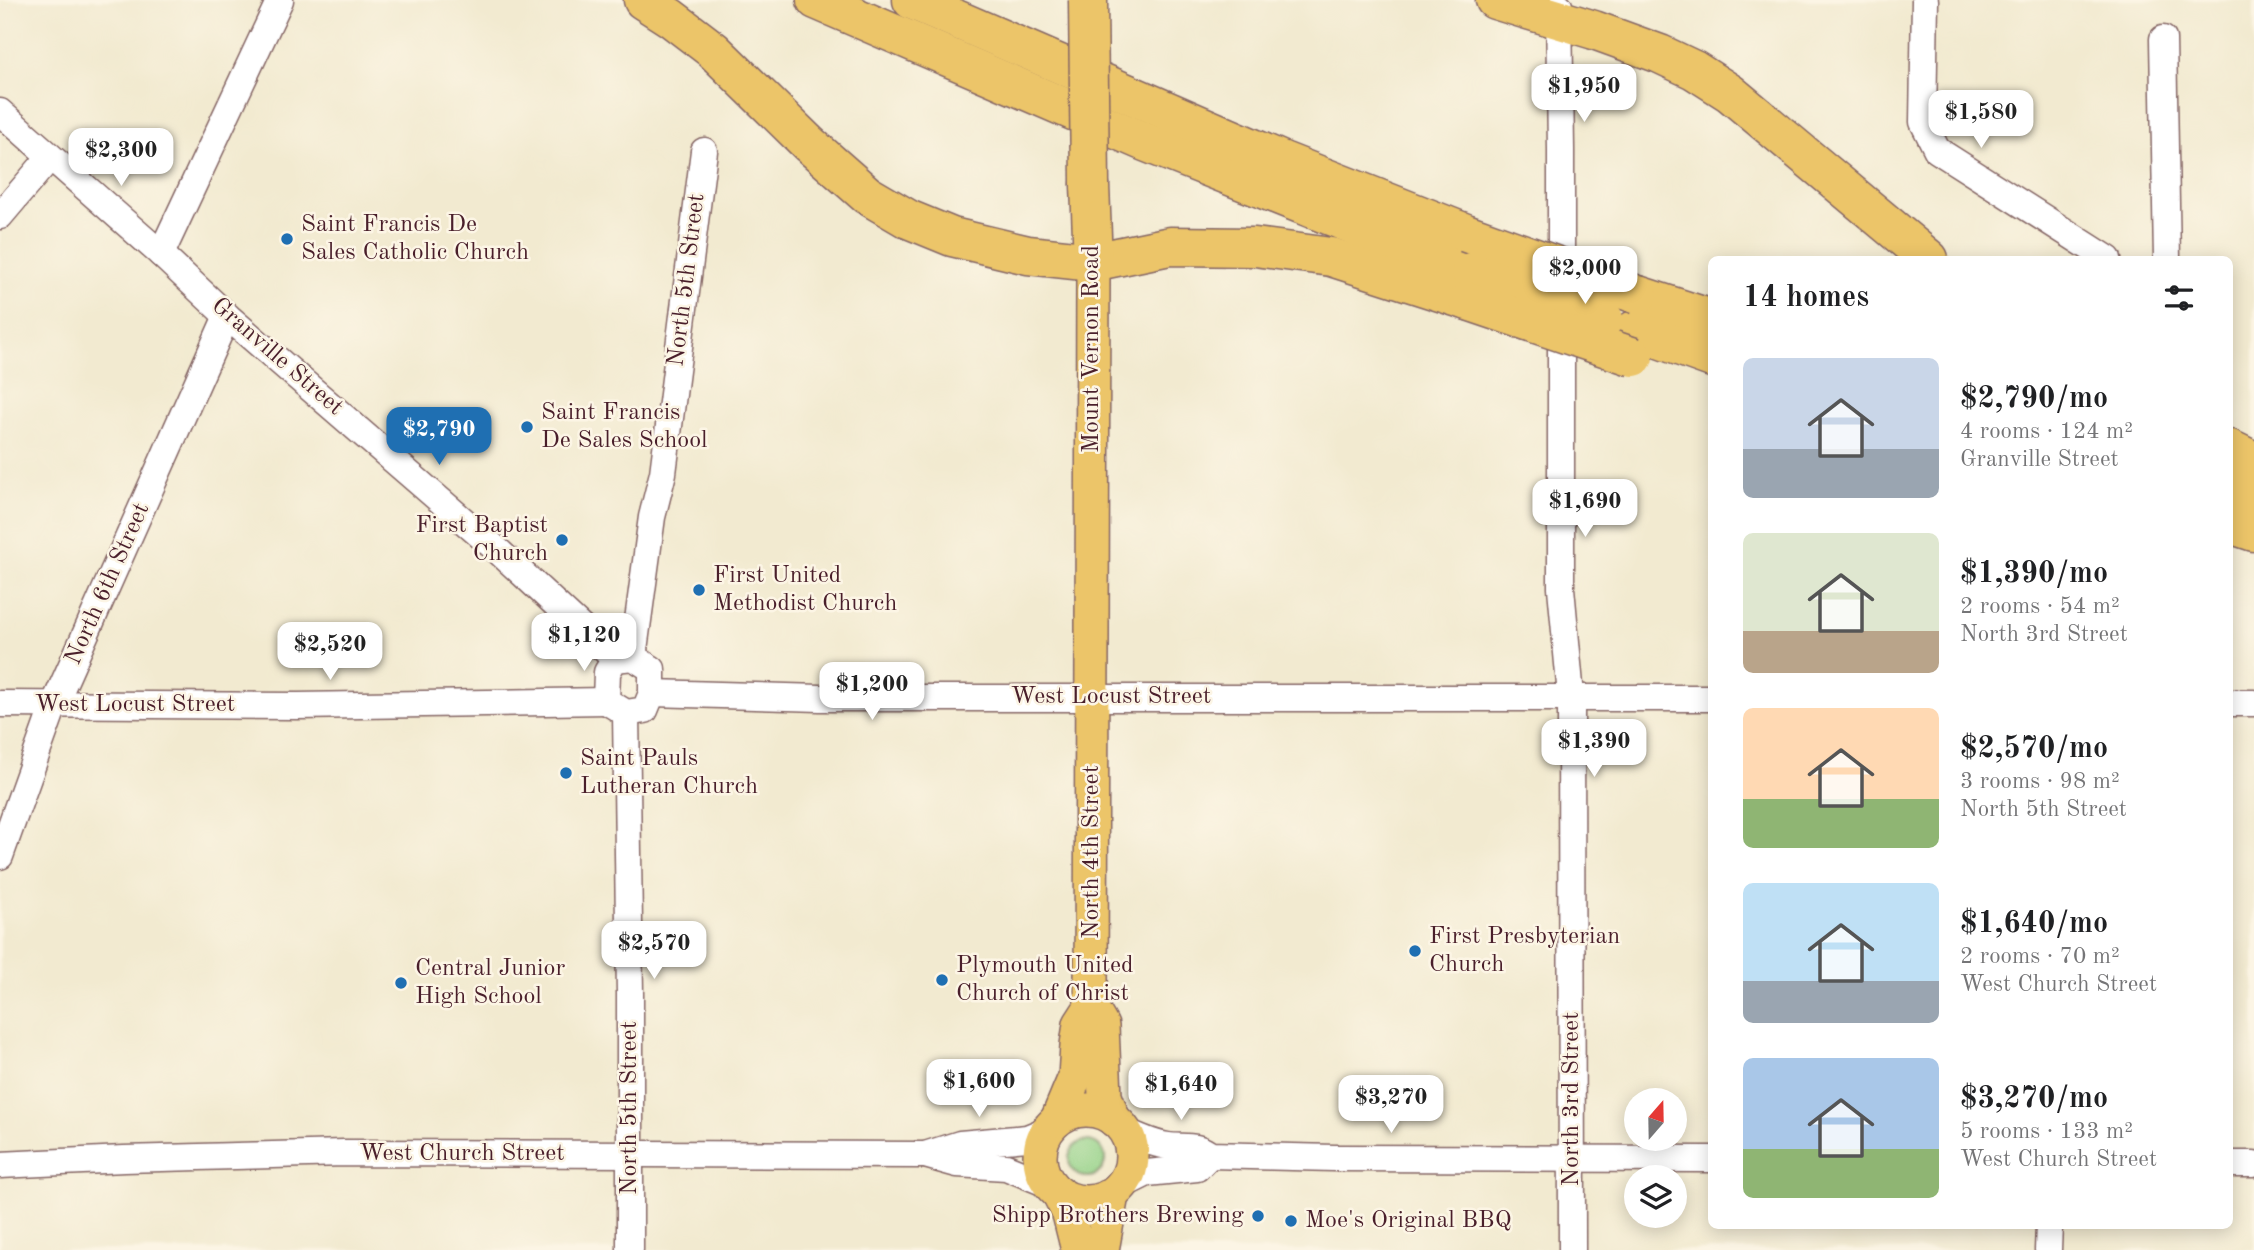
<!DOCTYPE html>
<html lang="en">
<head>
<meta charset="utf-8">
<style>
  :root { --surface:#fff; --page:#f6f6f6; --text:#202124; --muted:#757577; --accent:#1f6fb2 }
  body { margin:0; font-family:"Old Standard TT",serif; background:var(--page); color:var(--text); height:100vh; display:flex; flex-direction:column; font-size:26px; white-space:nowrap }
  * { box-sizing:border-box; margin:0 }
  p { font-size:23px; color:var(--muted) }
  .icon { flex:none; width:38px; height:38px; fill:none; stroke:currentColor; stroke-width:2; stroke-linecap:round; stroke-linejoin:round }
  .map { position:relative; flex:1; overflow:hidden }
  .details { position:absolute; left:1708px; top:256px; width:525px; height:973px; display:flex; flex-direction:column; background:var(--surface); border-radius:10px; box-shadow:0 4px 18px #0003 }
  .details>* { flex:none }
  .needle { width:46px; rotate:20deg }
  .controls { position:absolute; left:1624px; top:1088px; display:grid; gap:14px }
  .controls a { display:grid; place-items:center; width:63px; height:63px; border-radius:50%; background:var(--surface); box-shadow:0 4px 18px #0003; font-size:35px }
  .price { position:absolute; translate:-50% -60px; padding:0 16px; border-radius:14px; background:#fff; color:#222; font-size:23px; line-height:46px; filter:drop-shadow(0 2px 4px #0008) }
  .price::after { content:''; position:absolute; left:50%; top:42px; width:21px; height:16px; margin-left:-10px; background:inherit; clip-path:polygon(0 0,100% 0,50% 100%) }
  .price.on { background:var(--accent); color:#fff }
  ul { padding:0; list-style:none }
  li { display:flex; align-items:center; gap:21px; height:175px; padding:0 35px }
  li span { display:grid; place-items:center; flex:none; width:196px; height:140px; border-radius:10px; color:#555 }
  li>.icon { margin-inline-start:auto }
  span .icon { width:84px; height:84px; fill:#fffc; stroke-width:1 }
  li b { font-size:30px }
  h2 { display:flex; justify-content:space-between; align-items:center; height:84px; padding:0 35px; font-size:30px }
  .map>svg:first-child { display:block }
  .green { fill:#94d288; stroke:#6f785a; stroke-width:2 }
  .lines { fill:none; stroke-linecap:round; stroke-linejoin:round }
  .minor-casing { stroke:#856665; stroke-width:29 }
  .major-casing { stroke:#856665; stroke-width:36 }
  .highway-casing { stroke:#856665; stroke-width:41 }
  .minor { stroke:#fff; stroke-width:26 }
  .major { stroke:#ecc569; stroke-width:33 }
  .highway { stroke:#ecc569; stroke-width:38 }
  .highway-bridge-casing { stroke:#856665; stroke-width:41; stroke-linecap:butt }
  .highway-bridge { stroke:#ecc569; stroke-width:38 }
  .poi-dot { fill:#1f6fb2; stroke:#fcf5e5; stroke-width:2.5 }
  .labels { text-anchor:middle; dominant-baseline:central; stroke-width:5; stroke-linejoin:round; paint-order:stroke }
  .poi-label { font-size:24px; fill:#4a1f2b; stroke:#fcf5e5; text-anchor:start }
  .street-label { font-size:24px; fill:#4a1f2b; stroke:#fcf5e5 }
</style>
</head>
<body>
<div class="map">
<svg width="2254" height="1250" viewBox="0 0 2254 1250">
  <rect width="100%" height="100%" fill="#fcf5e5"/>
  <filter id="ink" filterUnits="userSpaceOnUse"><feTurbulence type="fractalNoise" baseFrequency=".0143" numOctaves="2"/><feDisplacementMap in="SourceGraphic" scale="14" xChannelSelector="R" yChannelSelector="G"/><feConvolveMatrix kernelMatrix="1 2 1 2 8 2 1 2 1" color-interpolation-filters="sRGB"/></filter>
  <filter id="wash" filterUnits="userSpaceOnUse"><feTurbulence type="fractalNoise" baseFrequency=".00686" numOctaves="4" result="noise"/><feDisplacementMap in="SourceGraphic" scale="28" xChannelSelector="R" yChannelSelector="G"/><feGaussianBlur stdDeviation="1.57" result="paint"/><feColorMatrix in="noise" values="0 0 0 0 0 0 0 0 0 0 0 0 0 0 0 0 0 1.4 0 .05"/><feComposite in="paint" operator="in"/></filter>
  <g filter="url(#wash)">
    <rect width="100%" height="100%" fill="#f2ead0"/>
    <circle class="green" cx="1087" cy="1159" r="18"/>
  </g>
  <g filter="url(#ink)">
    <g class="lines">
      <g class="minor-casing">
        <g id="minor">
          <path d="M1925 0 1923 122 1937 150 2108 259"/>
          <path d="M1559 6 1561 150V588L1571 696 1572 1250"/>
          <path d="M2163 39 2167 259"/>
          <path d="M0 112 161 254 227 316 495 548 615 659"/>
          <path d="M0 216 50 157"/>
          <path d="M161 254 280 0"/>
          <path d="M633 657 652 517 663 473 704 151"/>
          <path d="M633 657 652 669V693L645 710 626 713 606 701 607 672 615 659Z"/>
          <path d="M652 693 820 698H1712"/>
          <path d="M2230 703H2254"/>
          <path d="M0 704 298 706 606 701"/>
          <path d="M626 713 630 994V1250"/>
          <path d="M0 856 54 705 227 316"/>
          <path d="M1125 1131C1138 1137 1153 1144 1168 1146 1184 1148 1197 1144 1210 1155L1334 1158 1712 1159"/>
          <path d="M925 1155 957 1164 1006 1167 1050 1185"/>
          <path d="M2230 1164H2254"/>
          <path d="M0 1165 124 1159 344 1153 925 1155 960 1144 1027 1138 1049 1129"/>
          <path d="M1123 1185 1147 1173 1197 1168 1210 1155"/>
          <path d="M2048 1250 2049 1225"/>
        </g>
      </g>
      <g class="major-casing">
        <g id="major">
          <path d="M1093 262 1091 1007 1102 1026 1105 1096 1114 1120"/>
          <circle cx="1086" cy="1156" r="46"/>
          <path d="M1057 1120 1075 1077 1077 1045 1080 1024 1091 1007"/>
          <path d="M1059 1194 1069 1214 1078 1250"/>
          <path d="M1102 1250 1112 1195"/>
        </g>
      </g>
      <g class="highway-casing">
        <g id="highway">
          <path d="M643 0 671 18 713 50 809 144 867 195 908 219 952 237 1028 255 1093 262 1170 246 1255 247 1331 257 1468 301"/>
          <path d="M816 0 1145 142 1471 272"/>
          <path d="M912 0 1283 161 1466 233"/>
          <path d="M1495 0 1594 30 1660 54 1694 70 1730 93 1929 259"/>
          <path d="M1090 185 1093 262"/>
          <path d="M1638 295 1712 319"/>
          <path d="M1634 330 1712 358"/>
          <path d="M2230 449 2254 461"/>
          <path d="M2230 487 2254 494"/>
          <path d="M2230 524 2254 532"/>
        </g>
      </g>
      <use href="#minor" class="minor"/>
      <use href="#major" class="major"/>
      <use href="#highway" class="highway"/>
      <g class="highway-bridge-casing">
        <g id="highway-bridge">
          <path d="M1088 0 1090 185"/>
          <path d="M1466 233 1638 295"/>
          <path d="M1471 272 1604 319"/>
          <path d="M1468 301 1634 357"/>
        </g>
      </g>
      <use href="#highway-bridge" class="highway-bridge"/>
    </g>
  </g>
  <g class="poi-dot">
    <circle cx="287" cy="239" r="7"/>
    <circle cx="527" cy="427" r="7"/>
    <circle cx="562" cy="540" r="7"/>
    <circle cx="699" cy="590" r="7"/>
    <circle cx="566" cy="773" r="7"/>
    <circle cx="1415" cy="951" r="7"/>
    <circle cx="942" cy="980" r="7"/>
    <circle cx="401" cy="983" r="7"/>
    <circle cx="1258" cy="1216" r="7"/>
    <circle cx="1291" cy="1221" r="7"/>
  </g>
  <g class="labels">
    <g class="poi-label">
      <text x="301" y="225">Saint Francis De<tspan x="301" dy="28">Sales Catholic Church</tspan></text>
      <text x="541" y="413">Saint Francis<tspan x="541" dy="28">De Sales School</tspan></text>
      <text x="548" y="526" text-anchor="end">First Baptist<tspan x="548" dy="28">Church</tspan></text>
      <text x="713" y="576">First United<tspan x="713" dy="28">Methodist Church</tspan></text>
      <text x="580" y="759">Saint Pauls<tspan x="580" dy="28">Lutheran Church</tspan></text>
      <text x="1429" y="937">First Presbyterian<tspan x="1429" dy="28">Church</tspan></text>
      <text x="956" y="966">Plymouth United<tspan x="956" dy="28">Church of Christ</tspan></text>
      <text x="415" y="969">Central Junior<tspan x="415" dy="28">High School</tspan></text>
      <text x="1244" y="1216" text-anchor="end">Shipp Brothers Brewing</text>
      <text x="1305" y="1221">Moe's Original BBQ</text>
    </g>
    <g class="street-label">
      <text transform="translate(687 280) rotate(-83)">North 5th Street</text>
      <text transform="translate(1092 349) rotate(-90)">Mount Vernon Road</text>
      <text transform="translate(277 357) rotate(41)">Granville Street</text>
      <text transform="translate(108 584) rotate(-66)">North 6th Street</text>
      <text x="1111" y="697">West Locust Street</text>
      <text x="135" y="705">West Locust Street</text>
      <text transform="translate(1092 852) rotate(-90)">North 4th Street</text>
      <text transform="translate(1572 1099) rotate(-90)">North 3rd Street</text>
      <text transform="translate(630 1108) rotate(-90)">North 5th Street</text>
      <text x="462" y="1154">West Church Street</text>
    </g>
  </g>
</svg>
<div class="controls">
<a><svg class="needle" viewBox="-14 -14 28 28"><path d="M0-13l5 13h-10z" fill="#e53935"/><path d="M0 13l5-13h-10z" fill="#757577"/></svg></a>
<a><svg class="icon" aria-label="layers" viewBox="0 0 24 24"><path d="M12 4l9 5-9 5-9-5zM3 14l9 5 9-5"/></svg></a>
</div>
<b class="price" style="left:1584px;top:124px">$1,950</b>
<b class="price" style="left:1981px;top:150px">$1,580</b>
<b class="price" style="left:121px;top:188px">$2,300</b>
<b class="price" style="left:1585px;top:306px">$2,000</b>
<b class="price on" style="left:439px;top:467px">$2,790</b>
<b class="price" style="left:1585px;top:539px">$1,690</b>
<b class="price" style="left:584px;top:673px">$1,120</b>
<b class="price" style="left:330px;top:682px">$2,520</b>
<b class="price" style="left:872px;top:722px">$1,200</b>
<b class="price" style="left:1594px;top:779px">$1,390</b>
<b class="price" style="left:654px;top:981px">$2,570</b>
<b class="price" style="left:979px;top:1119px">$1,600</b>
<b class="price" style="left:1181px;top:1122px">$1,640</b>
<b class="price" style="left:1391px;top:1135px">$3,270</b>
<section class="details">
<h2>14 homes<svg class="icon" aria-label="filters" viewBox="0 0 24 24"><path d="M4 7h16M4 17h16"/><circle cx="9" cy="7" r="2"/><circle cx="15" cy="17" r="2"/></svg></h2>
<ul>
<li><span style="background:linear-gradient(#c9d6e8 65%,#9aa5b1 0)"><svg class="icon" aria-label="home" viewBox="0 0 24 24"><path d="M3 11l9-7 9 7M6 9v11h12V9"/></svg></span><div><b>$2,790/mo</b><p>4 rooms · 124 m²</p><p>Granville Street</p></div></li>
<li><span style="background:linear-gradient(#dfe7d0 70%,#b9a48a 0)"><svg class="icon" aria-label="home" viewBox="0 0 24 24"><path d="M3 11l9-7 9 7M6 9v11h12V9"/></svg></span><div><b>$1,390/mo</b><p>2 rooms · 54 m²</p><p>North 3rd Street</p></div></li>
<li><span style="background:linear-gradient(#ffd9b3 65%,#8fb573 0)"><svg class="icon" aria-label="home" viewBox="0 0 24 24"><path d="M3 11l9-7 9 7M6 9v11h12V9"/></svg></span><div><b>$2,570/mo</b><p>3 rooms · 98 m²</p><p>North 5th Street</p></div></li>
<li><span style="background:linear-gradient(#bfe0f5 70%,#9aa5b1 0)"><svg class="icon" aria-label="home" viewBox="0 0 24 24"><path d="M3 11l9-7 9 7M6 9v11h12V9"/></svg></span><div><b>$1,640/mo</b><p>2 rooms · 70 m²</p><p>West Church Street</p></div></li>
<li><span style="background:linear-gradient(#a9c7e8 65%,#8fb573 0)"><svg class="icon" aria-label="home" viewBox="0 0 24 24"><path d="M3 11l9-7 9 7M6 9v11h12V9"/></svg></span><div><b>$3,270/mo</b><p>5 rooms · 133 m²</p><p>West Church Street</p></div></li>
</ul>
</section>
</div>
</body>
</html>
